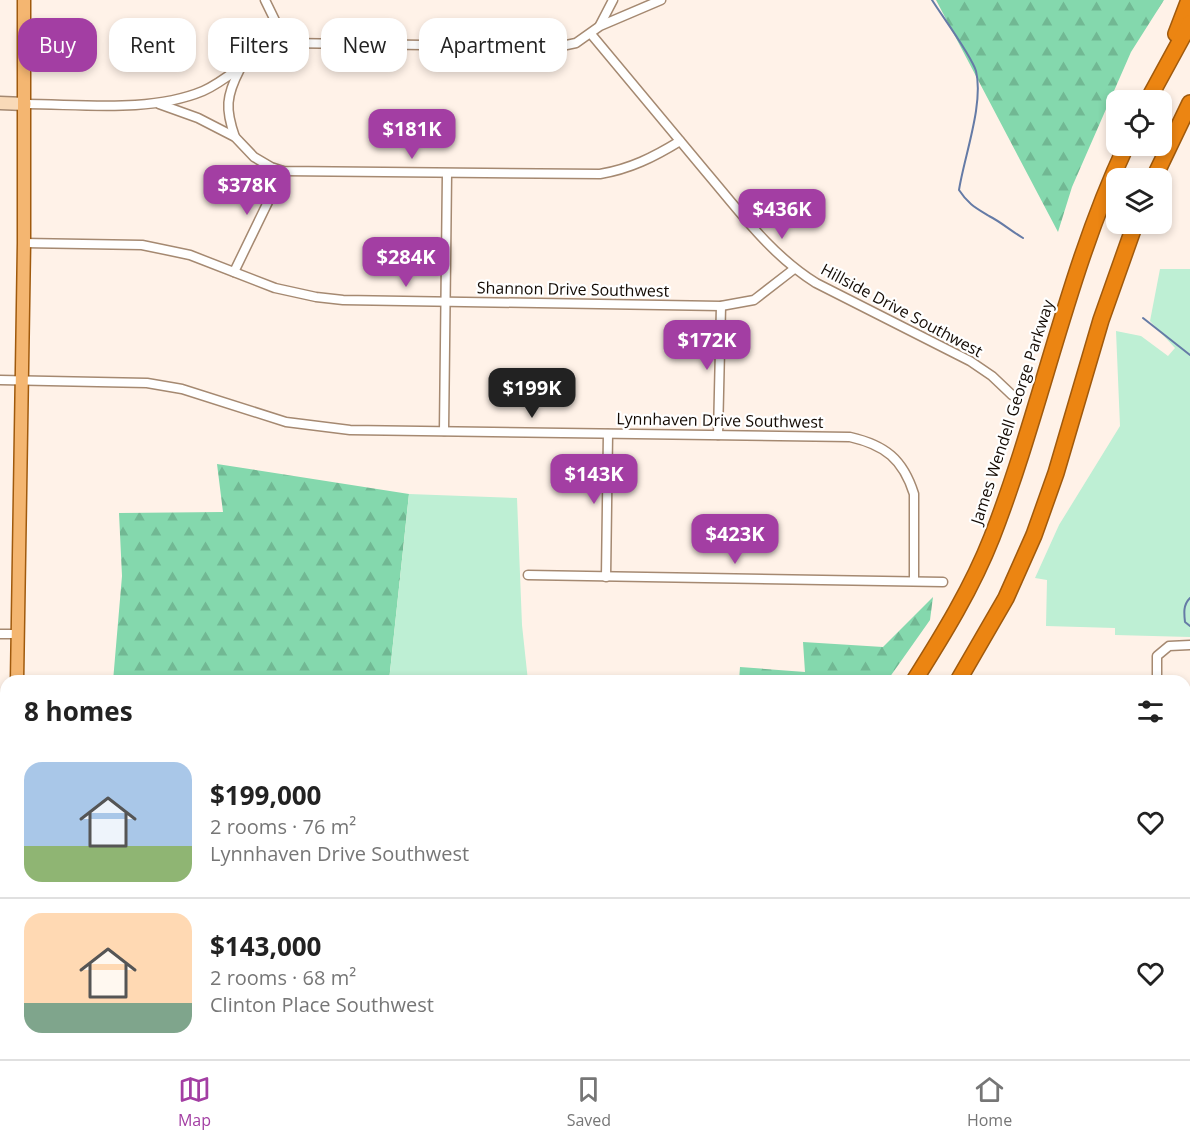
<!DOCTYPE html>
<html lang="en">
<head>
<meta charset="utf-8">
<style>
  :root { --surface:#fff; --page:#f6f6f6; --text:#222; --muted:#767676; --line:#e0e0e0; --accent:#a33ea3 }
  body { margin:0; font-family:"Open Sans",sans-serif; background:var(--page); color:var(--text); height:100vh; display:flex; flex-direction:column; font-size:22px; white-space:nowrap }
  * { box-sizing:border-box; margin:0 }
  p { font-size:20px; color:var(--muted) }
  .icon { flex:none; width:33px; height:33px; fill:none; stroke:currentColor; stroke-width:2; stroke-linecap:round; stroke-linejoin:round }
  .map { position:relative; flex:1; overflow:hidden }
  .details { position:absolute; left:0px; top:675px; width:1191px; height:384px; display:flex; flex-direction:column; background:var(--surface); border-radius:18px 18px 0 0; box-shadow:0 3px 9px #0003 }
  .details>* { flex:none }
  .top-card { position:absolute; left:18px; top:18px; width:600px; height:54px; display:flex; gap:12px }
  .fabs { position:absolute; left:1106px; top:90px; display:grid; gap:12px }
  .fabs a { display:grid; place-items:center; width:66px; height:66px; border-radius:12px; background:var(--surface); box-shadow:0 3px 9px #0003; font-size:30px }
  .price { position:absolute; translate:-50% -51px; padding:0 14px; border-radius:12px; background:var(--accent); color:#fff; font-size:20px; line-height:39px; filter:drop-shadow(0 2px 3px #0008) }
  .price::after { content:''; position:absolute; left:50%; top:36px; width:18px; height:14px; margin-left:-9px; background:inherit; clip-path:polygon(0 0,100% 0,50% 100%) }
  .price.current { background:#222; color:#fff }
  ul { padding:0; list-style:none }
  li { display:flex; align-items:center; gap:18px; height:150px; padding:0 24px }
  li+li { border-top:2px solid var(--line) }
  li span { display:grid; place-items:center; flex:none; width:168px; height:120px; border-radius:18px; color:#555 }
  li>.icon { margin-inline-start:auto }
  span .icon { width:72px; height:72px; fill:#fffc; stroke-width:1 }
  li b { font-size:26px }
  h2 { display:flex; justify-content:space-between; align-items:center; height:72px; padding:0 24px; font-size:26px }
  .chip { padding:0 21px; border-radius:18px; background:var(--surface); box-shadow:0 3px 9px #0003; font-size:21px; line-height:54px }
  .chip.current { background:var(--accent); color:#fff }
  .tab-bar { display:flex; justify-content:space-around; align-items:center; height:84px; border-top:2px solid var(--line); background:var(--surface); font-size:16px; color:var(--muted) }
  .tab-bar a { display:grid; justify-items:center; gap:3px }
  .tab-bar .current { color:var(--accent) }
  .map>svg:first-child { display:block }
  .forest { fill:url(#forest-firs) }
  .park { fill:#beefd4 }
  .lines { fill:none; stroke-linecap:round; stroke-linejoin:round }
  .stream { stroke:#657ba6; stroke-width:2 }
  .street-casing { stroke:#a58971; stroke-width:11 }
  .secondary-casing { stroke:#a58971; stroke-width:15 }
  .primary-casing { stroke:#a05a0d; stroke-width:15 }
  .highway-casing { stroke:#a05a0d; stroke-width:18 }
  .street { stroke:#fff; stroke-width:8 }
  .secondary { stroke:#f9dab8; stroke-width:12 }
  .primary { stroke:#f4b671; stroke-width:12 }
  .highway { stroke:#ec8512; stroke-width:15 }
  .labels { text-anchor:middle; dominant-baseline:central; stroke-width:4.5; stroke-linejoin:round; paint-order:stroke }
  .street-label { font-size:16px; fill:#140b04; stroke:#fff }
</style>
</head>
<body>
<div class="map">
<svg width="1190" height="1059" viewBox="0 0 1190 1059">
  <defs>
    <pattern id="forest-firs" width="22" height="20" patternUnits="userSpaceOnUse" patternTransform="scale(1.5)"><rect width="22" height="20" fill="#84d8ad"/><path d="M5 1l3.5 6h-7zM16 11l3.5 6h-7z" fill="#71b893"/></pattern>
  </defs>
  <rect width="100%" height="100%" fill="#fff2e8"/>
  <g class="forest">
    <path d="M936 0H1164L1131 52 1072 187 1058 232Z"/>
    <path d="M217 464 409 494 389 681H113L122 576 119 513 223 512Z"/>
    <path d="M933 597 930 620 887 681H739L740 667 805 672 803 642 883 647Z"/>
  </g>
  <g class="park">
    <path d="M1160 269H1190V637L1115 635V628L1046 626 1047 580 1035 578 1059 525 1120 426 1116 331 1141 336 1168 356 1175 348 1150 321Z"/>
    <path d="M409 494 517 498 522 625 528 681H389Z"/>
  </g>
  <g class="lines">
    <g class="stream">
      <path d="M932 0C942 16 971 55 976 71 984 104 964 157 959 190 968 204 976 208 989 216 1001 222 1011 231 1023 238"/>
      <path d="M1143 318 1190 355"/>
      <path d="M1190 598C1183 605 1184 613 1185 622L1190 626"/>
    </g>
    <g class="street-casing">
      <g id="street">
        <path d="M265 0 286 43"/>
        <path d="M600 25 613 0"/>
        <path d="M591 34C629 80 668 126 706 172 740 212 771 255 816 283L970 361 992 376 1012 395"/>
        <path d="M25 104C81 104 150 113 203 91 233 78 253 50 286 43L557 47 576 43 600 26 661 0"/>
        <path d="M159 104 198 118 235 137 254 157 271 167 283 171 600 174C630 169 654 157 680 141"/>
        <path d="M235 137C225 109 226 96 240 69"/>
        <path d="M24 243 142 245 190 255 275 288 316 297 343 300 721 306 754 300 794 269"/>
        <path d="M234 272 283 171"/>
        <path d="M0 380 147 383 182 389 286 422 350 430 850 437C885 445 903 459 914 494V581"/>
        <path d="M444 431 447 174"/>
        <path d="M718 435 721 306"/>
        <path d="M528 575 943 582"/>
        <path d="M606 577 608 434"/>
        <path d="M0 634H18"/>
        <path d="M1157 681V656L1169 646 1190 645"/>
        <path d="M1185 891H1190"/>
        <path d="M1185 975H1190"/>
        <path d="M835 1053 848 1059"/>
        <path d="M1044 1057 1133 1059"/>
        <path d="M821 1059 823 1053"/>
        <path d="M983 1059 984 1053"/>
        <path d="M1149 1059V1053"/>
      </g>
    </g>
    <g class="secondary-casing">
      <path id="secondary" d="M0 103 25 104"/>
    </g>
    <g class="primary-casing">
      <g id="primary">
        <path d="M17 681 24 243V0"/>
        <path d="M13 1059V1053"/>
      </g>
    </g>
    <g class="highway-casing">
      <g id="highway">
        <path d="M1176 34 1189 0"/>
        <path d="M1148 100 1190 23"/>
        <path d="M1154 178 1190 103"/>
        <path d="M914 681C943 635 972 588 992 537 1042 408 1067 272 1126 146"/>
        <path d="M958 681 1006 598 1034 535 1056 473 1101 320 1135 224"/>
        <path d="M697 1059 699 1053"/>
        <path d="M738 1059 740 1053"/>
      </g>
    </g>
    <use href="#street" class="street"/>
    <use href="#secondary" class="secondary"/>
    <use href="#primary" class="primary"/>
    <use href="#highway" class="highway"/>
  </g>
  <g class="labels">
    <g class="street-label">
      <text transform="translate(573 289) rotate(1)">Shannon Drive Southwest</text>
      <text transform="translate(902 310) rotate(28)">Hillside Drive Southwest</text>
      <text transform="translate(1012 412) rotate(-72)">James Wendell George Parkway</text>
      <text transform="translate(720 420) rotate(1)">Lynnhaven Drive Southwest</text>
    </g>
  </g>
</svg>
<div class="fabs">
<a><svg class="icon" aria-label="locate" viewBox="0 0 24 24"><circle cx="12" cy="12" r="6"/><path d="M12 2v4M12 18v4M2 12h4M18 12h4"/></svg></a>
<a><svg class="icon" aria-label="layers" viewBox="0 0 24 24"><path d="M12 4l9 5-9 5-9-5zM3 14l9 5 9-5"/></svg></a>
</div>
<b class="price" style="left:412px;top:160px">$181K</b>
<b class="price" style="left:247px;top:216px">$378K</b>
<b class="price" style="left:782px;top:240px">$436K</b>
<b class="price" style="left:406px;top:288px">$284K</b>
<b class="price" style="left:707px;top:371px">$172K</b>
<b class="price current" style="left:532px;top:419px">$199K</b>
<b class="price" style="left:594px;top:505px">$143K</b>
<b class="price" style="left:735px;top:565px">$423K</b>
<div class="top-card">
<a class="chip current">Buy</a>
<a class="chip">Rent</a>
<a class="chip">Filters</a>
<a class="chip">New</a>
<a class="chip">Apartment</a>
</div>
<section class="details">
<h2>8 homes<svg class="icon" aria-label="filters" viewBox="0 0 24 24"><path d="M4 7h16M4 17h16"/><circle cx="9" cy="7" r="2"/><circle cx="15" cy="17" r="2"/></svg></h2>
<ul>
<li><span style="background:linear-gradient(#a9c7e8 70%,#8fb573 0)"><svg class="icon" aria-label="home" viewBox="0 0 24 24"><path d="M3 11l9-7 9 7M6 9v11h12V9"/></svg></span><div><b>$199,000</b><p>2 rooms · 76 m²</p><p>Lynnhaven Drive Southwest</p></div><svg class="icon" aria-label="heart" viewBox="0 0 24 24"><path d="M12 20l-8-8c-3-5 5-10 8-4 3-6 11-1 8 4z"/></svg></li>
<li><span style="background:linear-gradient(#ffd9b3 75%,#7fa58c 0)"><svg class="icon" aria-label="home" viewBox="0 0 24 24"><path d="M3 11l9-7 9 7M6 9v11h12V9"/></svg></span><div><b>$143,000</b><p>2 rooms · 68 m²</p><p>Clinton Place Southwest</p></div><svg class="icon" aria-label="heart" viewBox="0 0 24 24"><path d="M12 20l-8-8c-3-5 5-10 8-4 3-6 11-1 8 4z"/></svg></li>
</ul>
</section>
</div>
<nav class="tab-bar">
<a class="current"><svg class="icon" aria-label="map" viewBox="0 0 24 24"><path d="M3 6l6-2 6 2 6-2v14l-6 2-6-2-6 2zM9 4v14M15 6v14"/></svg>Map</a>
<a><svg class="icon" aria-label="saved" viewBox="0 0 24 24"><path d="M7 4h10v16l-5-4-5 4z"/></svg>Saved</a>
<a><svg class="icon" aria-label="home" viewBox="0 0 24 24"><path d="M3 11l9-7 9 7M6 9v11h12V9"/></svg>Home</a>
</nav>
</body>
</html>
